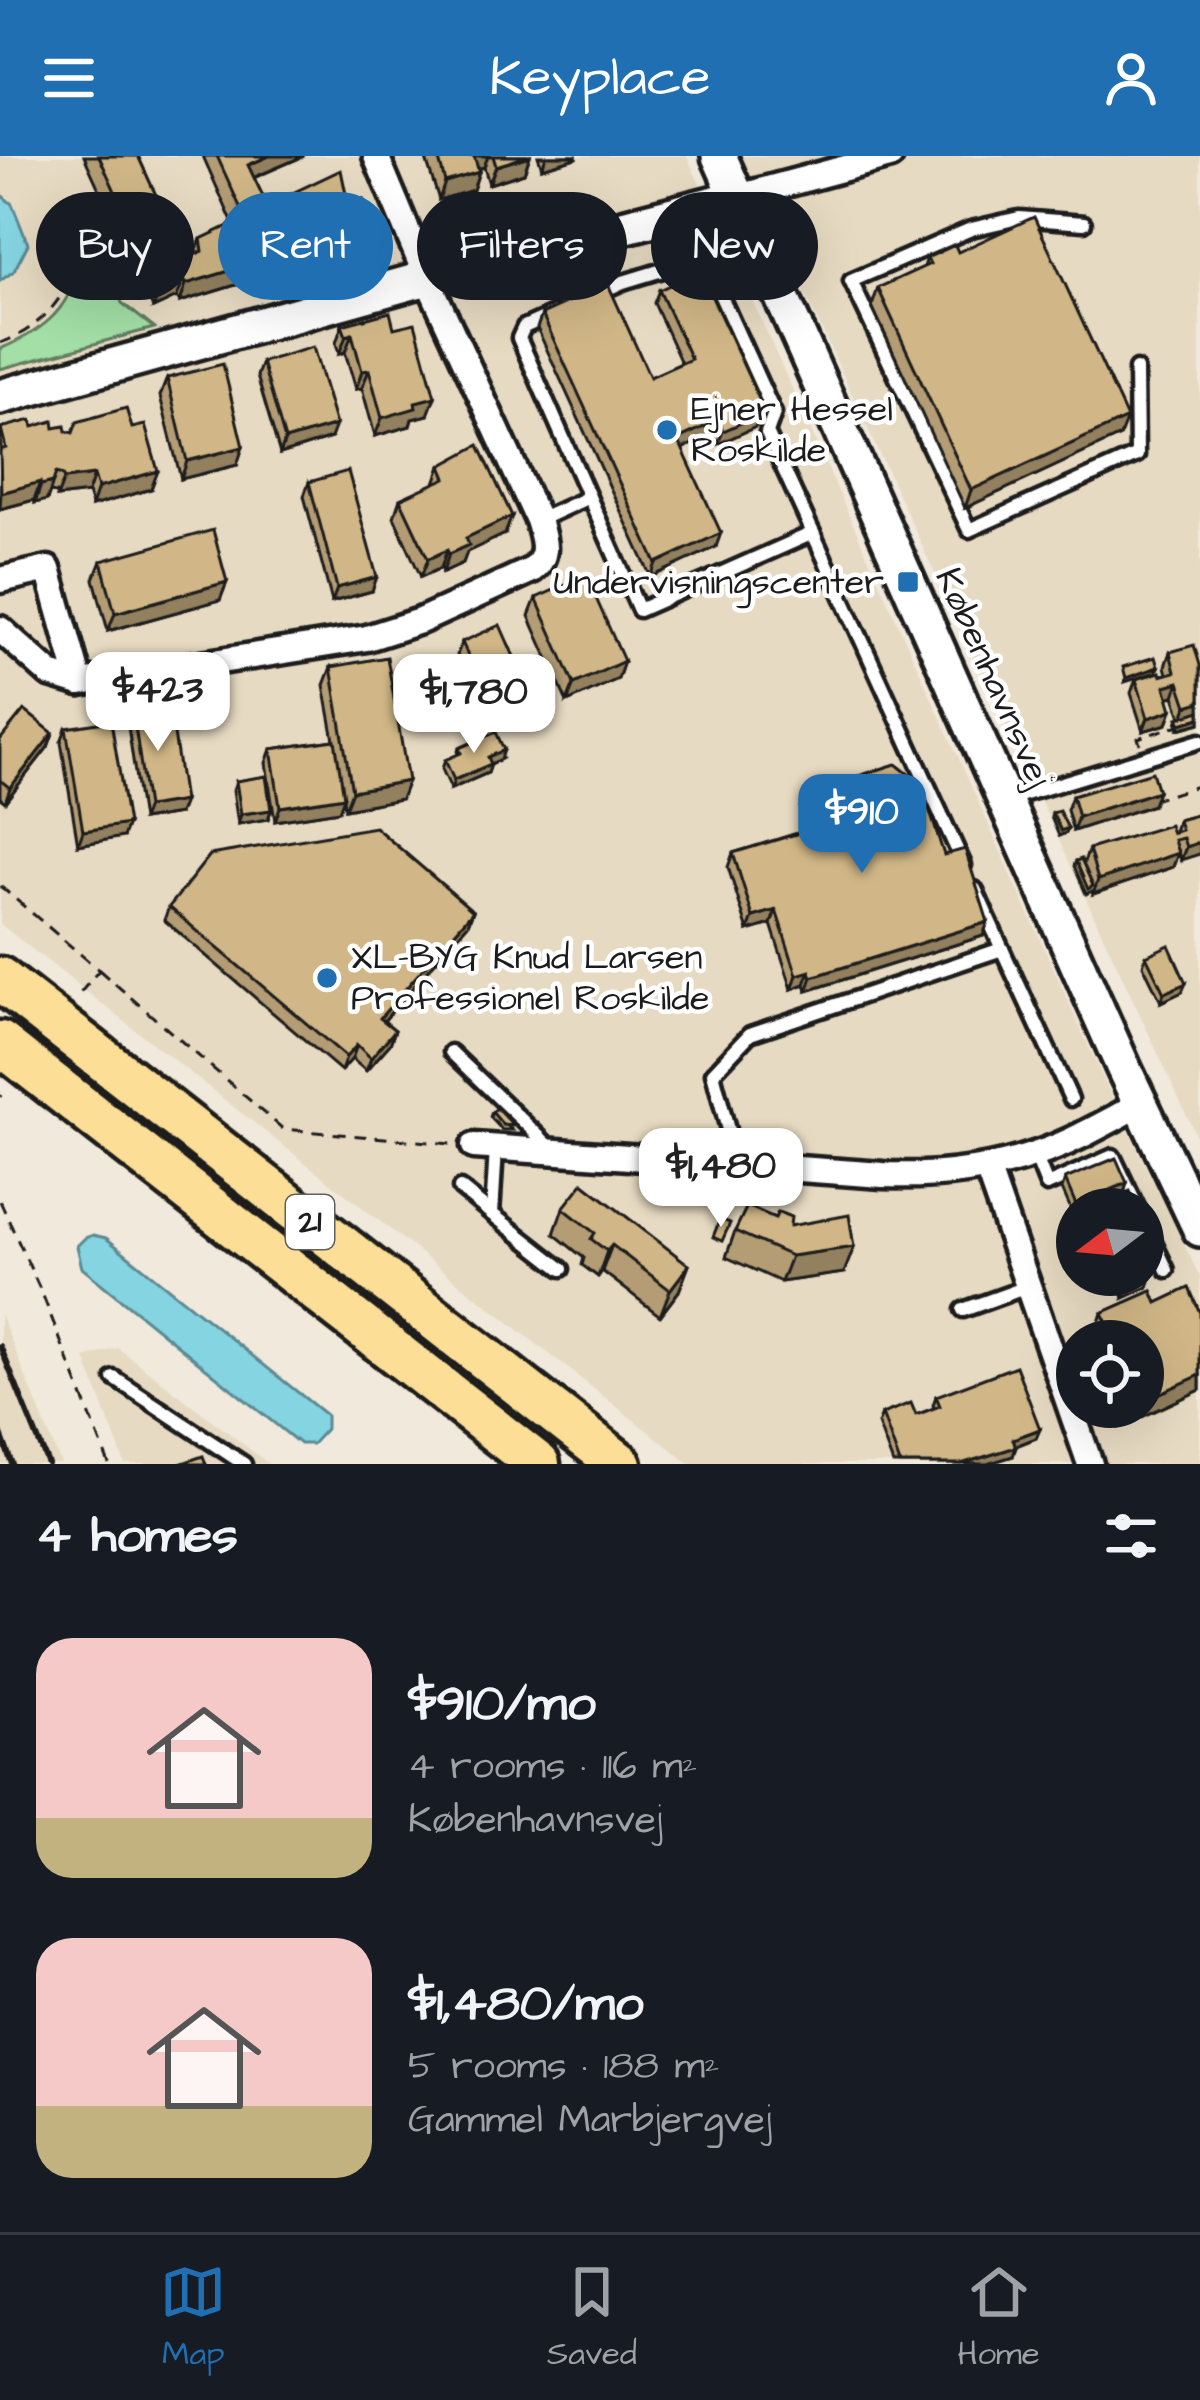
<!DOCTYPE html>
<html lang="en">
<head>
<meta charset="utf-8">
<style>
  :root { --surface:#171b24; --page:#242831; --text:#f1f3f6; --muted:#9ea1a6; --line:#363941; --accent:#1f6fb2 }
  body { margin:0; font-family:"Architects Daughter",sans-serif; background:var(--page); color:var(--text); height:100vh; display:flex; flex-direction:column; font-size:45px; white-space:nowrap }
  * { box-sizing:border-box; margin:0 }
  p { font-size:39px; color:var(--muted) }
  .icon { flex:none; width:66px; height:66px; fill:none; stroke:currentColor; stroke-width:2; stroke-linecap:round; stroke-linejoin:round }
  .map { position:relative; height:1308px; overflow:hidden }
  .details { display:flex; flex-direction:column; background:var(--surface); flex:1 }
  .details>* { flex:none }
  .hud { position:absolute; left:36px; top:36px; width:1128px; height:108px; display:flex; gap:24px }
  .needle { width:78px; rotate:254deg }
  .buttons { position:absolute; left:1056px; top:1032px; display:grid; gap:24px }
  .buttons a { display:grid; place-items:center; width:108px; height:108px; border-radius:50%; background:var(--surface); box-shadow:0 12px 48px #0002; font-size:60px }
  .price { position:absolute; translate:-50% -102px; padding:0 27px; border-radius:24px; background:#fff; color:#222; font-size:39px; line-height:78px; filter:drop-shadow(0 3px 6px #0008) }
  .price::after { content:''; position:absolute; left:50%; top:72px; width:36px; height:27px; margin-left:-18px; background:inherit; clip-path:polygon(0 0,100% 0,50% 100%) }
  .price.selected { background:var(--accent); color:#fff }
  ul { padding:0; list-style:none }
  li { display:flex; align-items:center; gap:36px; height:300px; padding:0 36px }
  li span { display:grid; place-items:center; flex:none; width:336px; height:240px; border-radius:36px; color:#555 }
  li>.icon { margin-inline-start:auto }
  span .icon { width:144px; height:144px; fill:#fffc; stroke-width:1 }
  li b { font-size:51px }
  h2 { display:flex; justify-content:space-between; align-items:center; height:144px; padding:0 36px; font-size:51px }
  .tag { padding:0 42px; border-radius:54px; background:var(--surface); box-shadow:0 12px 48px #0002; font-size:42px; line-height:108px }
  .tag.selected { background:var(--accent); color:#fff }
  header { display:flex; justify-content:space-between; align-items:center; height:156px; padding:0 36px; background:var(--accent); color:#fff; font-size:54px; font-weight:600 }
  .dock { display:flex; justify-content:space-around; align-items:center; height:168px; border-top:3px solid var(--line); background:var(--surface); font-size:33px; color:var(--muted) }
  .dock a { display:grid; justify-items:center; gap:6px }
  .dock .selected { color:var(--accent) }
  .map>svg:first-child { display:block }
  .built { fill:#e7dac2; fill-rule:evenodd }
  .green { fill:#a3dfa6; stroke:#607e61; stroke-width:3 }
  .water { fill:#85d4e2; stroke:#5b8a93; stroke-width:3 }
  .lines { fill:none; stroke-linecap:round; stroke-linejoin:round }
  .lane-casing { stroke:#1c1c1c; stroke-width:21 }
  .street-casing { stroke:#1c1c1c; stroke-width:33 }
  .secondary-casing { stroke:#1c1c1c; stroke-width:42 }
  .highway-casing { stroke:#1c1c1c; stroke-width:51 }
  .path { stroke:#1c1c1c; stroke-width:3; stroke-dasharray:12 9; stroke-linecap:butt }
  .lane { stroke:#fff; stroke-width:12 }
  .street { stroke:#fff; stroke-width:24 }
  .secondary { stroke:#fff; stroke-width:33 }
  .highway { stroke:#fcde96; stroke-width:42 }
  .rail { stroke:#1c1c1c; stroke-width:6 }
  .wall { fill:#b49d74; stroke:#1c1c1c; stroke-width:3 }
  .shaded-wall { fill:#92805e; stroke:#1c1c1c; stroke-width:3 }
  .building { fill:#d1b787; stroke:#1c1c1c; stroke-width:3 }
  .poi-dot { fill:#1f6fb2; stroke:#fff; stroke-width:4.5 }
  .labels { text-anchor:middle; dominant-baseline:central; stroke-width:9; stroke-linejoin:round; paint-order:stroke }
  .shield { fill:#fff; stroke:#606060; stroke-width:3 }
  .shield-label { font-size:33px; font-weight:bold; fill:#1c1c1c }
  .poi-label { font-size:36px; fill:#1c1c1c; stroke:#fff; text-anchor:start }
  .street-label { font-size:36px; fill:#1c1c1c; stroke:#fff }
</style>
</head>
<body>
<header><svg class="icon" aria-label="menu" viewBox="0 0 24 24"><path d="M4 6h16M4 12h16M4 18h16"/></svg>Keyplace<svg class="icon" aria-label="person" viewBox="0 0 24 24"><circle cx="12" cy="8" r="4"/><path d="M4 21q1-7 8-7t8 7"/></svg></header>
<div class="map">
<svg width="1200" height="1308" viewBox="0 0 1200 1308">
  <rect width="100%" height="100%" fill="#f1e9db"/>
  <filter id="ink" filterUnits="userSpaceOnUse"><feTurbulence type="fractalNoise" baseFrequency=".00833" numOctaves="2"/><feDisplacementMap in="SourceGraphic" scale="24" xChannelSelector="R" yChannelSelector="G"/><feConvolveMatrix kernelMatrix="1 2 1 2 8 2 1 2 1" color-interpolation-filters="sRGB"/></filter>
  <g filter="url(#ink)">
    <g class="built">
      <path d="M0 0H687L1103 922 1200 1121V1308H690L0 768ZM1077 1053H1143V1119H1077ZM1077 1185H1143V1251H1077Z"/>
      <path d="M741 0H1200V988Z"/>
      <path d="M0 1157 61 1308H0Z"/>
      <path d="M118 1192 269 1308H125L85 1202Z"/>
    </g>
    <path class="green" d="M79 41 122 147 154 172 0 213V193C38 177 70 156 77 112 79 96 67 63 63 45Z"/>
    <g class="water">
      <path d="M0 38 12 48 28 88 14 115 0 125Z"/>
      <path d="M93 1079 106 1082 326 1259V1273L312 1288H300L82 1112 77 1090 85 1082Z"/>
    </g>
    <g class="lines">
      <g class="lane-casing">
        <g id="lane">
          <path d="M1084 67 1019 62 971 73 851 125 969 374 1137 299 1136 213"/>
          <path d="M555 157 524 171 519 182 589 341"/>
          <path d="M539 364 589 341 639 454 813 377 767 277 774 257 710 116 692 105 623 126 596 138"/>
          <path d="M813 377 964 709"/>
          <path d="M1006 644 1200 585"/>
          <path d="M1002 793 1071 943"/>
          <path d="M451 896 549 990"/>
          <path d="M1035 999 1047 1029 1113 1000 1138 1053"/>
          <path d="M737 1008 713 917 750 878 1002 793 975 733"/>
          <path d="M460 1032 492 1058 496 993"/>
          <path d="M492 1058 562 1113"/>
          <path d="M1143 1063 1167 1114"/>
          <path d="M963 1154 1027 1131"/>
          <path d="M114 1222 244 1308"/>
        </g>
      </g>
      <g class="street-casing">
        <g id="street">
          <path d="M738 41 890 0"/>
          <path d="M0 424 48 413 80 527"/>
          <path d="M0 473 50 518 80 527 367 482 420 465 532 414C550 400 544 384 538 364L427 122 376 0"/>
          <path d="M474 990 883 1019C936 1021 989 1015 1040 997 1075 985 1108 965 1141 948"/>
          <path d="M987 1012 1090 1308"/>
        </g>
      </g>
      <g class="secondary-casing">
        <g id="secondary">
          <path d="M719 0 1124 913 1200 1073"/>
          <path d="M0 241 427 122 738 41"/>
        </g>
      </g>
      <g class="highway-casing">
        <g id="highway">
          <path d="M0 823 620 1308"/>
          <path d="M0 887 538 1308"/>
        </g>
      </g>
      <g class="path">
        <path d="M0 187C29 178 60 151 69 122"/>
        <path d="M1140 588 1138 582 1179 569"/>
        <path d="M1154 638 1156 643 1200 629"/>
        <path d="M0 730 99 814 77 841"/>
        <path d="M99 814 283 973 451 988"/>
        <path d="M0 941 1 939"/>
        <path d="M0 1045 43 1140 109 1308"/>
      </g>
      <use href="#lane" class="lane"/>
      <use href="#street" class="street"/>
      <use href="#secondary" class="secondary"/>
      <use href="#highway" class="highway"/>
      <g class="rail">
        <path d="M0 1190 48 1308"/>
        <path d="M0 1275 12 1308"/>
      </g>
    </g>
    <g class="wall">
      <path d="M84 0H138L185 103 195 98 201 83 233 68 203 0H304L254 22 267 49 348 48 374 71 367 89 180 146 177 141 153 152Z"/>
      <path d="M425 0H530L524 17 489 28 484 11 478 13 473 34 439 44Z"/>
      <path d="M538 0H576V2L542 12Z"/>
      <path d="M958 96 1120 280 965 352 872 150 878 132 924 111 927 102Z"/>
      <path d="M659 134 765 256 760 269 718 288 714 278 682 293 716 391 651 421 537 172 542 158 650 221 681 207 654 147Z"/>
      <path d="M342 169 394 172 428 259 412 263 410 270 375 280 362 232 356 233 345 196 339 198 336 187Z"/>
      <path d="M262 206 331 282 280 298 257 220Z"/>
      <path d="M167 222 237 309 181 323 160 240Z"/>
      <path d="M33 271 54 272 66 275 151 333 92 350 88 337 57 341 56 337 50 336 47 344 35 347 34 344 0 353 1 272Z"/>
      <path d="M441 310 505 378 467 396 463 407 443 416 441 412 421 421 394 361 400 343 435 327Z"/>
      <path d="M309 326 372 435 332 446 304 340Z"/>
      <path d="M101 405 227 426 220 444 108 475 94 423Z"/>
      <path d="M536 442 624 505 618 523 567 546 529 460Z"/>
      <path d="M462 486 527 554 488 571 457 499Z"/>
      <path d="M1170 496 1200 509V567L1179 573 1177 566 1181 561 1174 540 1168 541 1167 568 1143 575 1131 537 1136 523 1167 518 1165 510Z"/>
      <path d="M331 511 401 643 345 653 343 643 339 655 275 665 266 607 271 593 334 584 324 529Z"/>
      <path d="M132 550 179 658 142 664 127 564Z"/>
      <path d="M66 572 123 681 78 689 61 586Z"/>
      <path d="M53 577 48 591 5 646 0 642V584Z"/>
      <path d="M459 592 501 603 491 608 488 617 451 633 442 613 445 604 457 599Z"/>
      <path d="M236 625 271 654 268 663 238 668 233 634Z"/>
      <path d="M805 637 944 699 983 780 807 835 805 828 792 833 771 768 748 775 728 711 733 697 807 674 800 651Z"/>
      <path d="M1072 640 1153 649 1073 675 1067 654Z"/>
      <path d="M1052 657 1068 672 1066 677 1059 680 1051 661Z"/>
      <path d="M1200 658 1181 704 1178 696 1173 711 1093 738 1092 735 1086 738 1074 710 1076 705 1084 706 1089 693 1173 677 1178 664Z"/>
      <path d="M169 751 473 755 468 768 384 865 395 874 390 888 366 915 352 903 341 915 164 764Z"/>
      <path d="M1146 800 1182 836 1161 846 1143 809Z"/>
      <path d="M492 956 512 974H502L490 961Z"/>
      <path d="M1065 1023 1127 1027 1124 1037 1085 1053H1077L1073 1058 1062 1033Z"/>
      <path d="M563 1052 689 1109 679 1135 660 1160 602 1115 598 1121 582 1109 584 1102 554 1078Z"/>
      <path d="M1143 1056 1159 1085 1154 1099 1144 1104Z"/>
      <path d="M790 1070 844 1117 781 1126 726 1101 735 1075Z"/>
      <path d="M1096 1119H1143L1148 1131 1124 1142 1118 1125 1102 1132Z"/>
      <path d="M1189 1132 1200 1157V1234L1120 1271 1111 1251H1143V1185H1089L1092 1177 1096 1175 1102 1157 1152 1135 1157 1147Z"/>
      <path d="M936 1240 1040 1273 1036 1282 1016 1290 1013 1300 987 1308H893L878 1268 882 1258 916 1259 934 1252 933 1249Z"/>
    </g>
    <g class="shaded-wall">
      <path d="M269 0H304L241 27 248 9Z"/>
      <path d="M473 0H488L484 11 467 16Z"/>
      <path d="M530 0 524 17 489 28 496 10Z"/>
      <path d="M546 0H576V2L542 12Z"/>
      <path d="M479 16 473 34 439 44 445 26Z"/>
      <path d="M374 71 367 89 180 146 186 128Z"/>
      <path d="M184 123 177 141 153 152 160 134Z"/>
      <path d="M352 178 345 196 339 198 346 180Z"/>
      <path d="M369 214 362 232 356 233 362 215Z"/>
      <path d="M435 241 428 259 412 263 410 270 375 280 382 262 415 246Z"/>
      <path d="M765 256 760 269 718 288 723 275Z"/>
      <path d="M1127 262 1120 280 965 352 971 334Z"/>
      <path d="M719 264 714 278 673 297 678 283Z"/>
      <path d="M336 269 331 282 280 298 285 284Z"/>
      <path d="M243 291 237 309 181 323 187 305Z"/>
      <path d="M158 315 151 333 92 350 98 332Z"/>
      <path d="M94 319 88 337 57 341 64 323Z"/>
      <path d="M40 326 34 344 0 353 1 337Z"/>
      <path d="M53 326 47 344 35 347 41 329Z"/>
      <path d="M512 360 505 378 467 396 463 407 443 416 449 398 466 382Z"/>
      <path d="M721 377 716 391 651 421 656 407Z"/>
      <path d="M447 394 441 412 421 421 428 403Z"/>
      <path d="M377 421 372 435 332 446 337 432Z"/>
      <path d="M227 426 220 444 108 475 115 457Z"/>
      <path d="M624 505 618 523 567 546 574 528Z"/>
      <path d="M1158 511 1156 516 1125 526 1126 522Z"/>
      <path d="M1179 526 1174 540 1160 544 1165 530Z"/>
      <path d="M532 541 527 554 488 571 493 557Z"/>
      <path d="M1200 546V558L1182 564 1187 550Z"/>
      <path d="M1172 554 1167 568 1143 575 1148 562Z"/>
      <path d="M1200 562V567L1179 573 1181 568Z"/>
      <path d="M53 577 48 591 5 646 10 632Z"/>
      <path d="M504 594 501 603 484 611 488 601Z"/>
      <path d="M491 608 488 617 451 633 454 624Z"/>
      <path d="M408 625 401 643 345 653 352 635Z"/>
      <path d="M1158 635 1153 649 1073 675 1078 661Z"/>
      <path d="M344 641 339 655 275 665 280 651Z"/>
      <path d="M184 645 179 658 142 664 147 651Z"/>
      <path d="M271 654 268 663 238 668 241 658Z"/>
      <path d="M128 668 123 681 78 689 83 675Z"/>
      <path d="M1200 686V698L1181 704 1186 691Z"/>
      <path d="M1178 697 1173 711 1093 738 1098 724Z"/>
      <path d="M776 754 771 768 748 775 753 761Z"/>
      <path d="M473 755 468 768 375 875 380 862Z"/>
      <path d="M988 766 983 780 807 835 812 821Z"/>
      <path d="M810 815 805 828 792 833 797 819Z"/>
      <path d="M1186 827 1182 836 1161 846 1164 837Z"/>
      <path d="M395 874 390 888 366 915 371 902Z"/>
      <path d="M357 889 352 903 341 915 346 901Z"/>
      <path d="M1127 1027 1124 1037 1085 1053H1077V1057L1073 1058 1076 1049Z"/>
      <path d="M1159 1085 1154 1099 1144 1104 1149 1090Z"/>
      <path d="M612 1089 602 1115 598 1121 607 1095Z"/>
      <path d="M854 1091 844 1117 781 1126 791 1100Z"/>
      <path d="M689 1109 679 1135 660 1160 670 1134Z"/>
      <path d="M1107 1119H1120L1118 1125 1102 1132Z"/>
      <path d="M1151 1122 1148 1131 1124 1142 1128 1133Z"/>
      <path d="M1200 1219V1234L1120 1271 1127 1253 1143 1251V1245Z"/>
      <path d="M1040 1273 1036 1282 1010 1292 1013 1283Z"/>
      <path d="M1016 1291 1013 1300 987 1308H961Z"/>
    </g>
    <g class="building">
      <path d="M99 0H138L185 103 203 95 201 83 245 62 217 0H269L248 9 267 49 341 14 348 48 363 43 374 71 186 128 184 123 160 134Z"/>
      <path d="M438 0H474L479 16 445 26Z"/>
      <path d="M493 0H528L496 10Z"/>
      <path d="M1034 61 1127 262 971 334 878 132 930 108 927 102 955 89 958 96Z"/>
      <path d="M700 115 765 256 723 275 719 264 678 283 721 377 656 407 542 158 608 128 650 221 691 203 659 134Z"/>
      <path d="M390 156 394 172 415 167 435 241 415 246 416 252 382 262 369 214 362 215 352 178 346 180 342 169Z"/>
      <path d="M313 191 336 269 285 284 262 206Z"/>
      <path d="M223 208 243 291 187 305 167 222Z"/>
      <path d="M126 252 132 272 145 269 158 315 98 332 94 319 64 323 62 319 56 317 53 326 41 329 40 326 1 337 0 294 6 292 1 272 31 264 33 271 53 265 54 272 65 270 66 275 73 277 77 266Z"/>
      <path d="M479 289 512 360 466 382 469 389 449 398 447 394 428 403 400 343 446 322 441 310Z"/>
      <path d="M348 315 377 421 337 432 309 326Z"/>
      <path d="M213 374 227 426 115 457 101 405Z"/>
      <path d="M586 420 624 505 574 528 536 442Z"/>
      <path d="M500 469 532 541 493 557 462 486Z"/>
      <path d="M1194 489 1200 509V546L1187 550 1179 526 1165 530 1172 554 1148 562 1136 523 1160 516 1161 520 1175 516 1170 496Z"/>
      <path d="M387 501 408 625 352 635 331 511Z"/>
      <path d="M1155 501 1158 511 1126 522 1123 511Z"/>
      <path d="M169 544 184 645 147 651 132 550Z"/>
      <path d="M24 554 53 577 10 632 0 624V584Z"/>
      <path d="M1200 555V562L1181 568 1178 562Z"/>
      <path d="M111 565 128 668 83 675 66 572Z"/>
      <path d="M496 576 504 594 488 601 491 608 454 624 445 604 461 597 459 592Z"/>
      <path d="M335 584 344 641 280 651 271 593Z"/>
      <path d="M896 608 921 628 944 699 965 693 988 766 812 821 810 815 797 819 776 754 753 761 733 697 816 672 805 637Z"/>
      <path d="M1152 616 1158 635 1078 661 1072 640Z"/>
      <path d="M266 620 271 654 241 658 236 625Z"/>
      <path d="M1059 655 1068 672 1061 675 1052 657Z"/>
      <path d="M1200 658V686L1186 691 1183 682 1174 684 1178 697 1098 724 1089 693 1169 669 1172 677 1181 674 1178 664Z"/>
      <path d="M375 671 473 755 380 862 395 874 371 902 357 889 346 901 169 751 210 699Z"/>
      <path d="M1081 703 1093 730 1088 733 1076 705Z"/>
      <path d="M1169 789 1186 827 1164 837 1146 800Z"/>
      <path d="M497 952 514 970 503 969 492 956Z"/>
      <path d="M1116 1002 1127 1027 1076 1049 1065 1023Z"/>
      <path d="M583 1027 689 1109 670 1134 612 1089 607 1095 591 1083 595 1077 563 1052Z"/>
      <path d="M1130 1035 1138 1053H1091Z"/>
      <path d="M747 1050 775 1062 778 1056 791 1061 790 1070 849 1059 854 1091 791 1100 735 1075Z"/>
      <path d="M1145 1055 1159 1085 1149 1090 1143 1077V1056Z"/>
      <path d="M720 1063 730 1067 722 1085 713 1081Z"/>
      <path d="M1144 1106 1151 1122 1128 1133 1121 1119H1143Z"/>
      <path d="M1189 1132 1200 1157V1219L1143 1245V1185H1096L1092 1177 1108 1169 1102 1157 1152 1135 1157 1147Z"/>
      <path d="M1016 1210 1040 1273 1013 1283 1016 1291 961 1308H900L882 1258 911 1247 916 1259 940 1250 936 1240Z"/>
      <path d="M203 1300 206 1308H180Z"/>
    </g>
  </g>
  <g class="poi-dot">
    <circle cx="667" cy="274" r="12"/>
    <rect x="896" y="414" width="24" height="24" rx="6"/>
    <circle cx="327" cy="822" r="12"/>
  </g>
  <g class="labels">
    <rect class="shield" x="286" y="1039" width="48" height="54" rx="9"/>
    <g class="shield-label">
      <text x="310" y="1066">21</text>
    </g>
    <g class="poi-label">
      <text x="691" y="253">Ejner Hessel<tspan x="691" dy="41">Roskilde</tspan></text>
      <text x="884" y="426" text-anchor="end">Undervisningscenter</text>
      <text x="351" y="801">XL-BYG Knud Larsen<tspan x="351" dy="41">Professionel Roskilde</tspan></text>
    </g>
    <g class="street-label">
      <text transform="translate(993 522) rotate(66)">Københavnsvej</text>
    </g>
  </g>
</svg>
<div class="buttons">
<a><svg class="needle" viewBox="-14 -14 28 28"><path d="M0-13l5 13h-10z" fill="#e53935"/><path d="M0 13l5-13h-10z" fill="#9ea1a6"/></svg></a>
<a><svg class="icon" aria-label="locate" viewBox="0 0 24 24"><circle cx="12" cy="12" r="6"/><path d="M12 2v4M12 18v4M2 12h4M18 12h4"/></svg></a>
</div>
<b class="price" style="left:158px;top:598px">$423</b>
<b class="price" style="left:474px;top:600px">$1,780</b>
<b class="price selected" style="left:862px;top:720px">$910</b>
<b class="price" style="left:721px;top:1074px">$1,480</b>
<div class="hud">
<a class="tag">Buy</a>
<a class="tag selected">Rent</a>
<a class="tag">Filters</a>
<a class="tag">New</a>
</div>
</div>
<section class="details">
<h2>4 homes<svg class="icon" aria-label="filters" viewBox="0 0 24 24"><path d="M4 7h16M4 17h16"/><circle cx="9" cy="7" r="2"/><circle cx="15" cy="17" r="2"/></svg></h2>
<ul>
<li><span style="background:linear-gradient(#f6c9c9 75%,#c2b280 0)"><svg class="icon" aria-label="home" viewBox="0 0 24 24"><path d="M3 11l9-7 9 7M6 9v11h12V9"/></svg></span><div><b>$910/mo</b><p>4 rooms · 116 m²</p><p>Københavnsvej</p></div></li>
<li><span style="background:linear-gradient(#f6c9c9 70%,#c2b280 0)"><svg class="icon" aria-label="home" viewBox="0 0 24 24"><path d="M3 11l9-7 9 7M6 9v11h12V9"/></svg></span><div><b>$1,480/mo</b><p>5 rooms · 188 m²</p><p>Gammel Marbjergvej</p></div></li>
</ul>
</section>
<nav class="dock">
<a class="selected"><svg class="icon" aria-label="map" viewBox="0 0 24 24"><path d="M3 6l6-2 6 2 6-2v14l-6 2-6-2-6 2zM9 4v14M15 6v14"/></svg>Map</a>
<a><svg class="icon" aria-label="saved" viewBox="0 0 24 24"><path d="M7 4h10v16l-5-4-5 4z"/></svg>Saved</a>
<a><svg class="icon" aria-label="home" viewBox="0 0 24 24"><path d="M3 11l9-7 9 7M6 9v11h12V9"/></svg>Home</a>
</nav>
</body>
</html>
